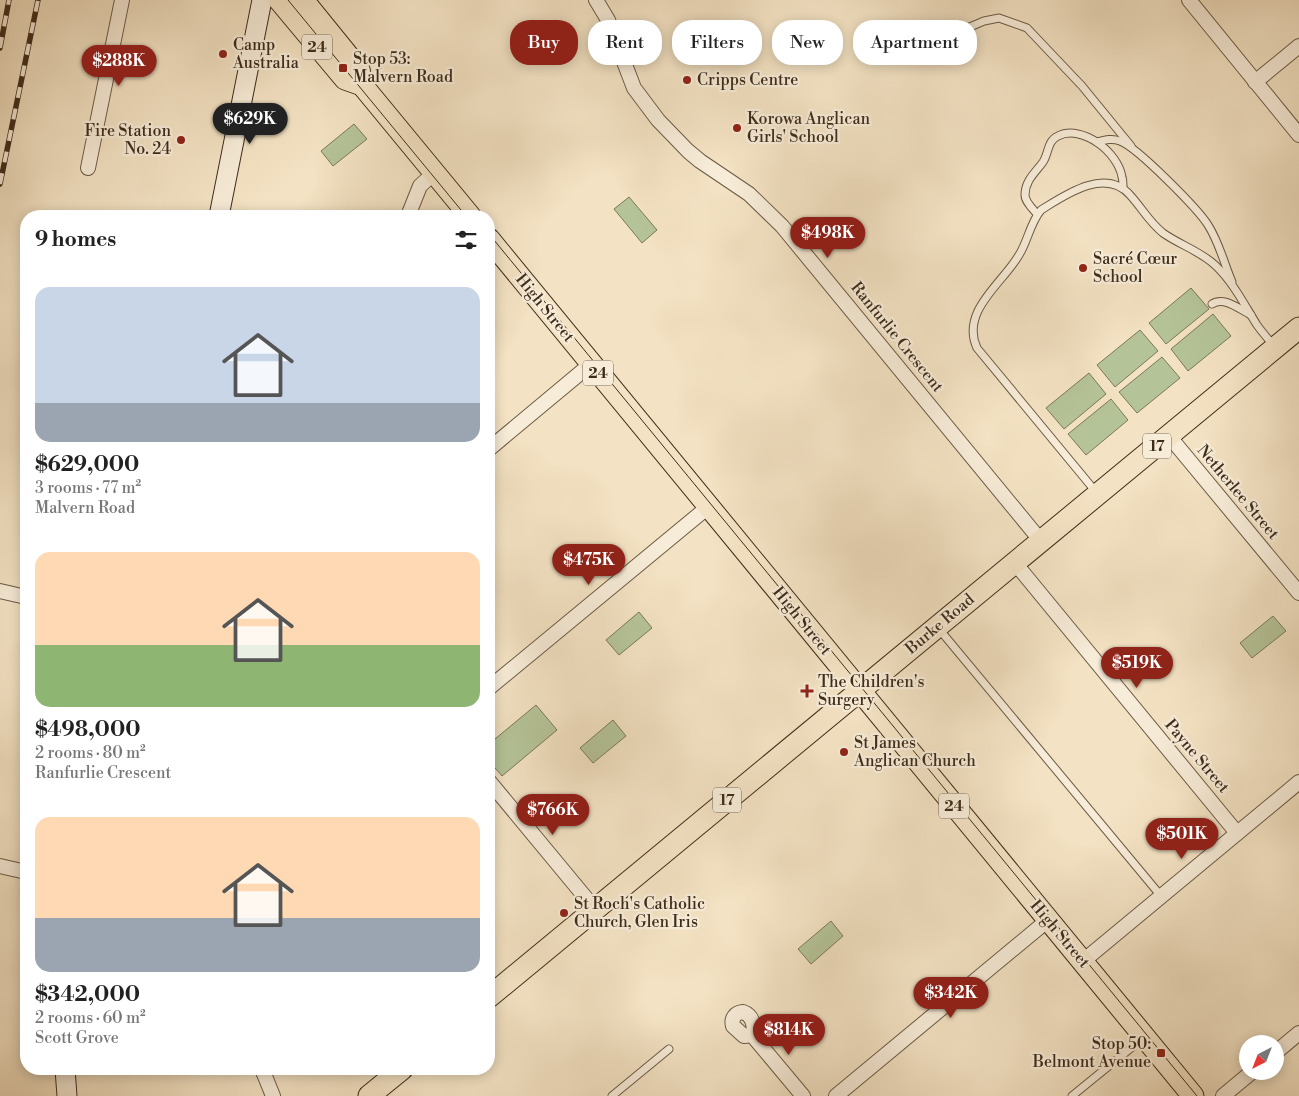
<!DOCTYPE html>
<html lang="en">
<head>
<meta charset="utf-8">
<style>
  :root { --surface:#fff; --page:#f2f2f2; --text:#222; --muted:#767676; --accent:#8f2418 }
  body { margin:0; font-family:"Libre Bodoni",serif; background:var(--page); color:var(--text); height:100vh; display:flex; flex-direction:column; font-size:19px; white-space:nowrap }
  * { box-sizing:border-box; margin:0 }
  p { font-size:16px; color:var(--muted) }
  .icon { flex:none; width:28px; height:28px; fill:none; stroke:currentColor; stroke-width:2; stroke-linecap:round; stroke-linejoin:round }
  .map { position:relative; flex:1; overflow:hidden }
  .drawer { position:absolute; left:20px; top:210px; width:475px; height:865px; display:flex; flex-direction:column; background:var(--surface); border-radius:20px; box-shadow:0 2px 12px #0003 }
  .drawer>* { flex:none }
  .banner { position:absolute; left:510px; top:20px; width:475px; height:45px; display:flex; gap:10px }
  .needle { width:32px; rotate:222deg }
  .tools { position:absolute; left:1239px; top:1035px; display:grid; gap:10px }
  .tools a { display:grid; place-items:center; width:45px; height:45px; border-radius:50%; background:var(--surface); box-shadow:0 2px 12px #0003; font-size:25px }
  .price { position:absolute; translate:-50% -42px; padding:0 11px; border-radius:18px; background:var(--accent); color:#fff; font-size:16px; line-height:32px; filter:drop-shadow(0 1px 2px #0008) }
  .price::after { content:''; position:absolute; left:50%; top:30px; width:15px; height:11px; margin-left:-8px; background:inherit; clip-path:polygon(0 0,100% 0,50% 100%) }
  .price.on { background:#222; color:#fff }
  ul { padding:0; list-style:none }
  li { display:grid; align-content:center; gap:10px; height:265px; padding:0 15px }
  li span { display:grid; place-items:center; height:155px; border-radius:15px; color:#555 }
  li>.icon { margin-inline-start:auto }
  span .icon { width:90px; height:90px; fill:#fffc; stroke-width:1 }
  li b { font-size:21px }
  h2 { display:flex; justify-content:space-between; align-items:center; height:60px; padding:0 15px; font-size:21px }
  .tag { padding:0 18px; border-radius:20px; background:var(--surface); box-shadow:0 2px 12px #0003; font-size:18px; line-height:45px }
  .tag.on { background:var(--accent); color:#fff }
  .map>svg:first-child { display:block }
  .green { fill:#b5c498; stroke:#7a785a }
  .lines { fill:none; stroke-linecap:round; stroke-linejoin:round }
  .service-casing { stroke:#6b5a45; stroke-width:9 }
  .minor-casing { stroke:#6b5a45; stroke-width:16 }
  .secondary-casing { stroke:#3e2c1b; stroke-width:21 }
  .primary-casing { stroke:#3e2c1b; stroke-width:23 }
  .service { stroke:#f7ecd8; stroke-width:7 }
  .minor { stroke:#f7ecd8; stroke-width:14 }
  .secondary { stroke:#f7ecd8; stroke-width:19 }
  .primary { stroke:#f3e2c3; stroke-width:21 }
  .tram { stroke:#3e2c1b; stroke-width:1 }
  .rail-casing { stroke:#3e2c1b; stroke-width:5.5 }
  .rail { stroke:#f7ecd8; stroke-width:4; stroke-dasharray:11; stroke-linecap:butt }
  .poi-dot { fill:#8f2418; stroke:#f7ecd8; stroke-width:2 }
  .labels { text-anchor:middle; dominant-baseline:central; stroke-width:4.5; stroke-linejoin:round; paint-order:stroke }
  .shield { fill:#f7ecd8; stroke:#766654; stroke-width:1 }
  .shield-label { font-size:15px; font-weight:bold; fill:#3e2c1b }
  .poi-label { font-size:16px; fill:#3e2c1b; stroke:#f7ecd8; text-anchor:start }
  .street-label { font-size:16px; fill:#3e2c1b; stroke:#f7ecd8 }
</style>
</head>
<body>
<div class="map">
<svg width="1299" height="1096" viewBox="0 0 1299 1096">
  <rect width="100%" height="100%" fill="#f3e2c3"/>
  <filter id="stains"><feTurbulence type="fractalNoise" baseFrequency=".004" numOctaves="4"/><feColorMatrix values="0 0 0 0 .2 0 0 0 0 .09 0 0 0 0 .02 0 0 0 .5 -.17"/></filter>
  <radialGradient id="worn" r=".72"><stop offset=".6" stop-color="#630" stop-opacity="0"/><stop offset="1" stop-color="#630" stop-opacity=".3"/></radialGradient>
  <g class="green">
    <path d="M354 124 367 139 333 166 321 151Z"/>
    <path d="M629 197 657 230 642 243 614 209Z"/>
    <path d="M1191 288 1209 309 1166 344 1149 323Z"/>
    <path d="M1213 314 1231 336 1188 371 1171 349Z"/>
    <path d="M1140 330 1158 351 1115 387 1097 365Z"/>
    <path d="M1162 357 1180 378 1137 413 1119 392Z"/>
    <path d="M1089 373 1106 394 1064 429 1046 408Z"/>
    <path d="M1111 399 1128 420 1086 455 1068 434Z"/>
    <path d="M639 612 652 628 619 655 606 640Z"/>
    <path d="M1273 616 1286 631 1252 658 1240 643Z"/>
    <path d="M536 705 557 730 502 776 489 761V744Z"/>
    <path d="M613 720 626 736 593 763 580 748Z"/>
    <path d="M831 921 843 936 811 964 798 949Z"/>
  </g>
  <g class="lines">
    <g class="service-casing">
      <g id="service">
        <path d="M965 29 984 21 999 18 1027 28 1082 86 1131 146"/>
        <path d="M1097 142C1105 140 1112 138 1120 141 1137 147 1198 209 1208 225 1219 242 1224 263 1232 282"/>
        <path d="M1037 214C1033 209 1025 202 1025 195 1025 180 1036 172 1043 162 1049 153 1047 141 1058 136 1082 124 1118 152 1122 177 1123 180 1123 184 1123 188"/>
        <path d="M1212 304C1224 296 1239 309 1251 315"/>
        <path d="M1096 492 977 348C960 311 1003 283 1019 255 1028 241 1030 223 1041 210 1065 195 1105 167 1130 195 1142 208 1149 222 1163 233 1180 245 1200 251 1215 265 1233 282 1244 304 1257 325 1262 332 1268 339 1274 346"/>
        <path d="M939 629 1161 896"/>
        <path d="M612 1096 669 1049"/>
        <path d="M1072 1096 1142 1039"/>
      </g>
    </g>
    <g class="minor-casing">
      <g id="minor">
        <path d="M596 0 608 20 634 88 658 120 688 151 700 161 749 194 782 226 1041 541"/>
        <path d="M1189 0 1299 135"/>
        <path d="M1255 82 1299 46"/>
        <path d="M88 168 122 0"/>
        <path d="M408 216 420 186 434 173"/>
        <path d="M1169 436 1299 593"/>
        <path d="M489 449 591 364"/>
        <path d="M1015 563 1237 833"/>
        <path d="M0 591 26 597"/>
        <path d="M489 688 708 507"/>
        <path d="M489 781 595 909"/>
        <path d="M0 866 26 872"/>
        <path d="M1082 962 1299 782"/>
        <path d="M743 1012C752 1015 756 1026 752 1035L744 1036 733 1026C731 1018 735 1013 743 1012Z"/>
        <path d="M752 1035 803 1096"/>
        <path d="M1275 1053 1299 1033"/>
        <path d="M262 1069 273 1096"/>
        <path d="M836 1096 1048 920"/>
        <path d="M1223 1096 1253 1071"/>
      </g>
    </g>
    <g class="secondary-casing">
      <g id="secondary">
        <path d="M219 216 262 0"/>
        <path d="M65 1069 67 1096"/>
      </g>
    </g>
    <g class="primary-casing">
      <g id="primary">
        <path d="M279 0 345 79 362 85 470 216"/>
        <path d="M303 0 359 69 362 85"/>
        <path d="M489 239 1193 1096"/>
        <path d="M489 997 1299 328"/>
        <path d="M369 1096 402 1069"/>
      </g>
    </g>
    <use href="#service" class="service"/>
    <use href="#minor" class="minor"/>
    <use href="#secondary" class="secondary"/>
    <use href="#primary" class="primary"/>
    <g class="tram">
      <path d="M288 0 466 216"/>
      <path d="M489 234 1197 1096"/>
    </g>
    <g class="rail-casing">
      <g id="rail">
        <path d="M0 48 9 0"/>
        <path d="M0 184 38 0"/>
      </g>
    </g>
    <use href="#rail" class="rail"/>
  </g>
  <g class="poi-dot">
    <circle cx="223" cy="54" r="5"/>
    <rect x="338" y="63" width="10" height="10" rx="2.5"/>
    <circle cx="687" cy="80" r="5"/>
    <circle cx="737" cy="128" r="5"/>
    <circle cx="181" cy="140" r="5"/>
    <circle cx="1083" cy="268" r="5"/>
    <path d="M804.5 683.5h5v5h5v5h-5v5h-5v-5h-5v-5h5z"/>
    <circle cx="844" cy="752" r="5"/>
    <circle cx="564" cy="913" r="5"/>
    <rect x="1156" y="1048" width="10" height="10" rx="2.5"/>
  </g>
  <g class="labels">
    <g class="shield">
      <rect x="302" y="34.5" width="30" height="25" rx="4"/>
      <rect x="583" y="360.5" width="30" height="25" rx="4"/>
      <rect x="1143" y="433.5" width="28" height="25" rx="4"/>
      <rect x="713" y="787.5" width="28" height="25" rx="4"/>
      <rect x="939" y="793.5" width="30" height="25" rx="4"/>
    </g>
    <g class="shield-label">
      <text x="317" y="47">24</text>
      <text x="598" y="373">24</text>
      <text x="1157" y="446">17</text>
      <text x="727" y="800">17</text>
      <text x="954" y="806">24</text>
    </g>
    <g class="poi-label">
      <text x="233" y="45">Camp<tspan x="233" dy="18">Australia</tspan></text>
      <text x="353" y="59">Stop 53:<tspan x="353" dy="18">Malvern Road</tspan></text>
      <text x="697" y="80">Cripps Centre</text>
      <text x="747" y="119">Korowa Anglican<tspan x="747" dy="18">Girls' School</tspan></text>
      <text x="171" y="131" text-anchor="end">Fire Station<tspan x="171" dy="18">No. 24</tspan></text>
      <text x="1093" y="259">Sacré Cœur<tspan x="1093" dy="18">School</tspan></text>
      <text x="818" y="682">The Children's<tspan x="818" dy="18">Surgery</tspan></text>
      <text x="854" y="743">St James<tspan x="854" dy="18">Anglican Church</tspan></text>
      <text x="574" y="904">St Roch's Catholic<tspan x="574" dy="18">Church, Glen Iris</tspan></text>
      <text x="1151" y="1044" text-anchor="end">Stop 50:<tspan x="1151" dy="18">Belmont Avenue</tspan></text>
    </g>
    <g class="street-label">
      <text transform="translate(545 308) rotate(51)">High Street</text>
      <text transform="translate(897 337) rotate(51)">Ranfurlie Crescent</text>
      <text transform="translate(1238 492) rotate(50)">Netherlee Street</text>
      <text transform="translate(802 621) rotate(51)">High Street</text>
      <text transform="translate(940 624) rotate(-40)">Burke Road</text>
      <text transform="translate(1197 756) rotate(50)">Payne Street</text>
      <text transform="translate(1060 934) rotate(50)">High Street</text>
    </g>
  </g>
  <rect width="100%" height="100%" filter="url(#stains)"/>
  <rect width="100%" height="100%" fill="url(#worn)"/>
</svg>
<div class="tools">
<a><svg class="needle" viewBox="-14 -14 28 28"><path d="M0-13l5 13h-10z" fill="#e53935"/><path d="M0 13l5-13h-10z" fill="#767676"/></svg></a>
</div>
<b class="price" style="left:119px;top:87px">$288K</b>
<b class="price on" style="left:250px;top:145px">$629K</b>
<b class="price" style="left:828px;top:259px">$498K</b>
<b class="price" style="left:589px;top:586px">$475K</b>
<b class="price" style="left:1137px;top:689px">$519K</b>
<b class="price" style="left:553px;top:836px">$766K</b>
<b class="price" style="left:1182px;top:860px">$501K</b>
<b class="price" style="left:951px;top:1019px">$342K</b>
<b class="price" style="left:789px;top:1056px">$814K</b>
<div class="banner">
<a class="tag on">Buy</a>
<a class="tag">Rent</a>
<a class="tag">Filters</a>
<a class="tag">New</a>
<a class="tag">Apartment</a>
</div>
<section class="drawer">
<h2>9 homes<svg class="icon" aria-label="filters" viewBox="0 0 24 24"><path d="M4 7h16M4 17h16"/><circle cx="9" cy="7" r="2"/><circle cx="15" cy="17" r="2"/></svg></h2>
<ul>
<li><span style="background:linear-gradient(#c9d6e8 75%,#9aa5b1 0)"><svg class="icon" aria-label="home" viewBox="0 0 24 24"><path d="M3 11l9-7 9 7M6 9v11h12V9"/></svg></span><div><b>$629,000</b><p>3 rooms · 77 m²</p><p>Malvern Road</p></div></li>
<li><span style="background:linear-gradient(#ffd9b3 60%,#8fb573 0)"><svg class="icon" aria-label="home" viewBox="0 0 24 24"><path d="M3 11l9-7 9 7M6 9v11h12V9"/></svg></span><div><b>$498,000</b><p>2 rooms · 80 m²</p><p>Ranfurlie Crescent</p></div></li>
<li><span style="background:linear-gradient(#ffd9b3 65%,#9aa5b1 0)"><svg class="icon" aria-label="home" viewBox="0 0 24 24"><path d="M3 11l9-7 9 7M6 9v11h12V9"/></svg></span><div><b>$342,000</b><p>2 rooms · 60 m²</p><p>Scott Grove</p></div></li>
</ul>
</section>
</div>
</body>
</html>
